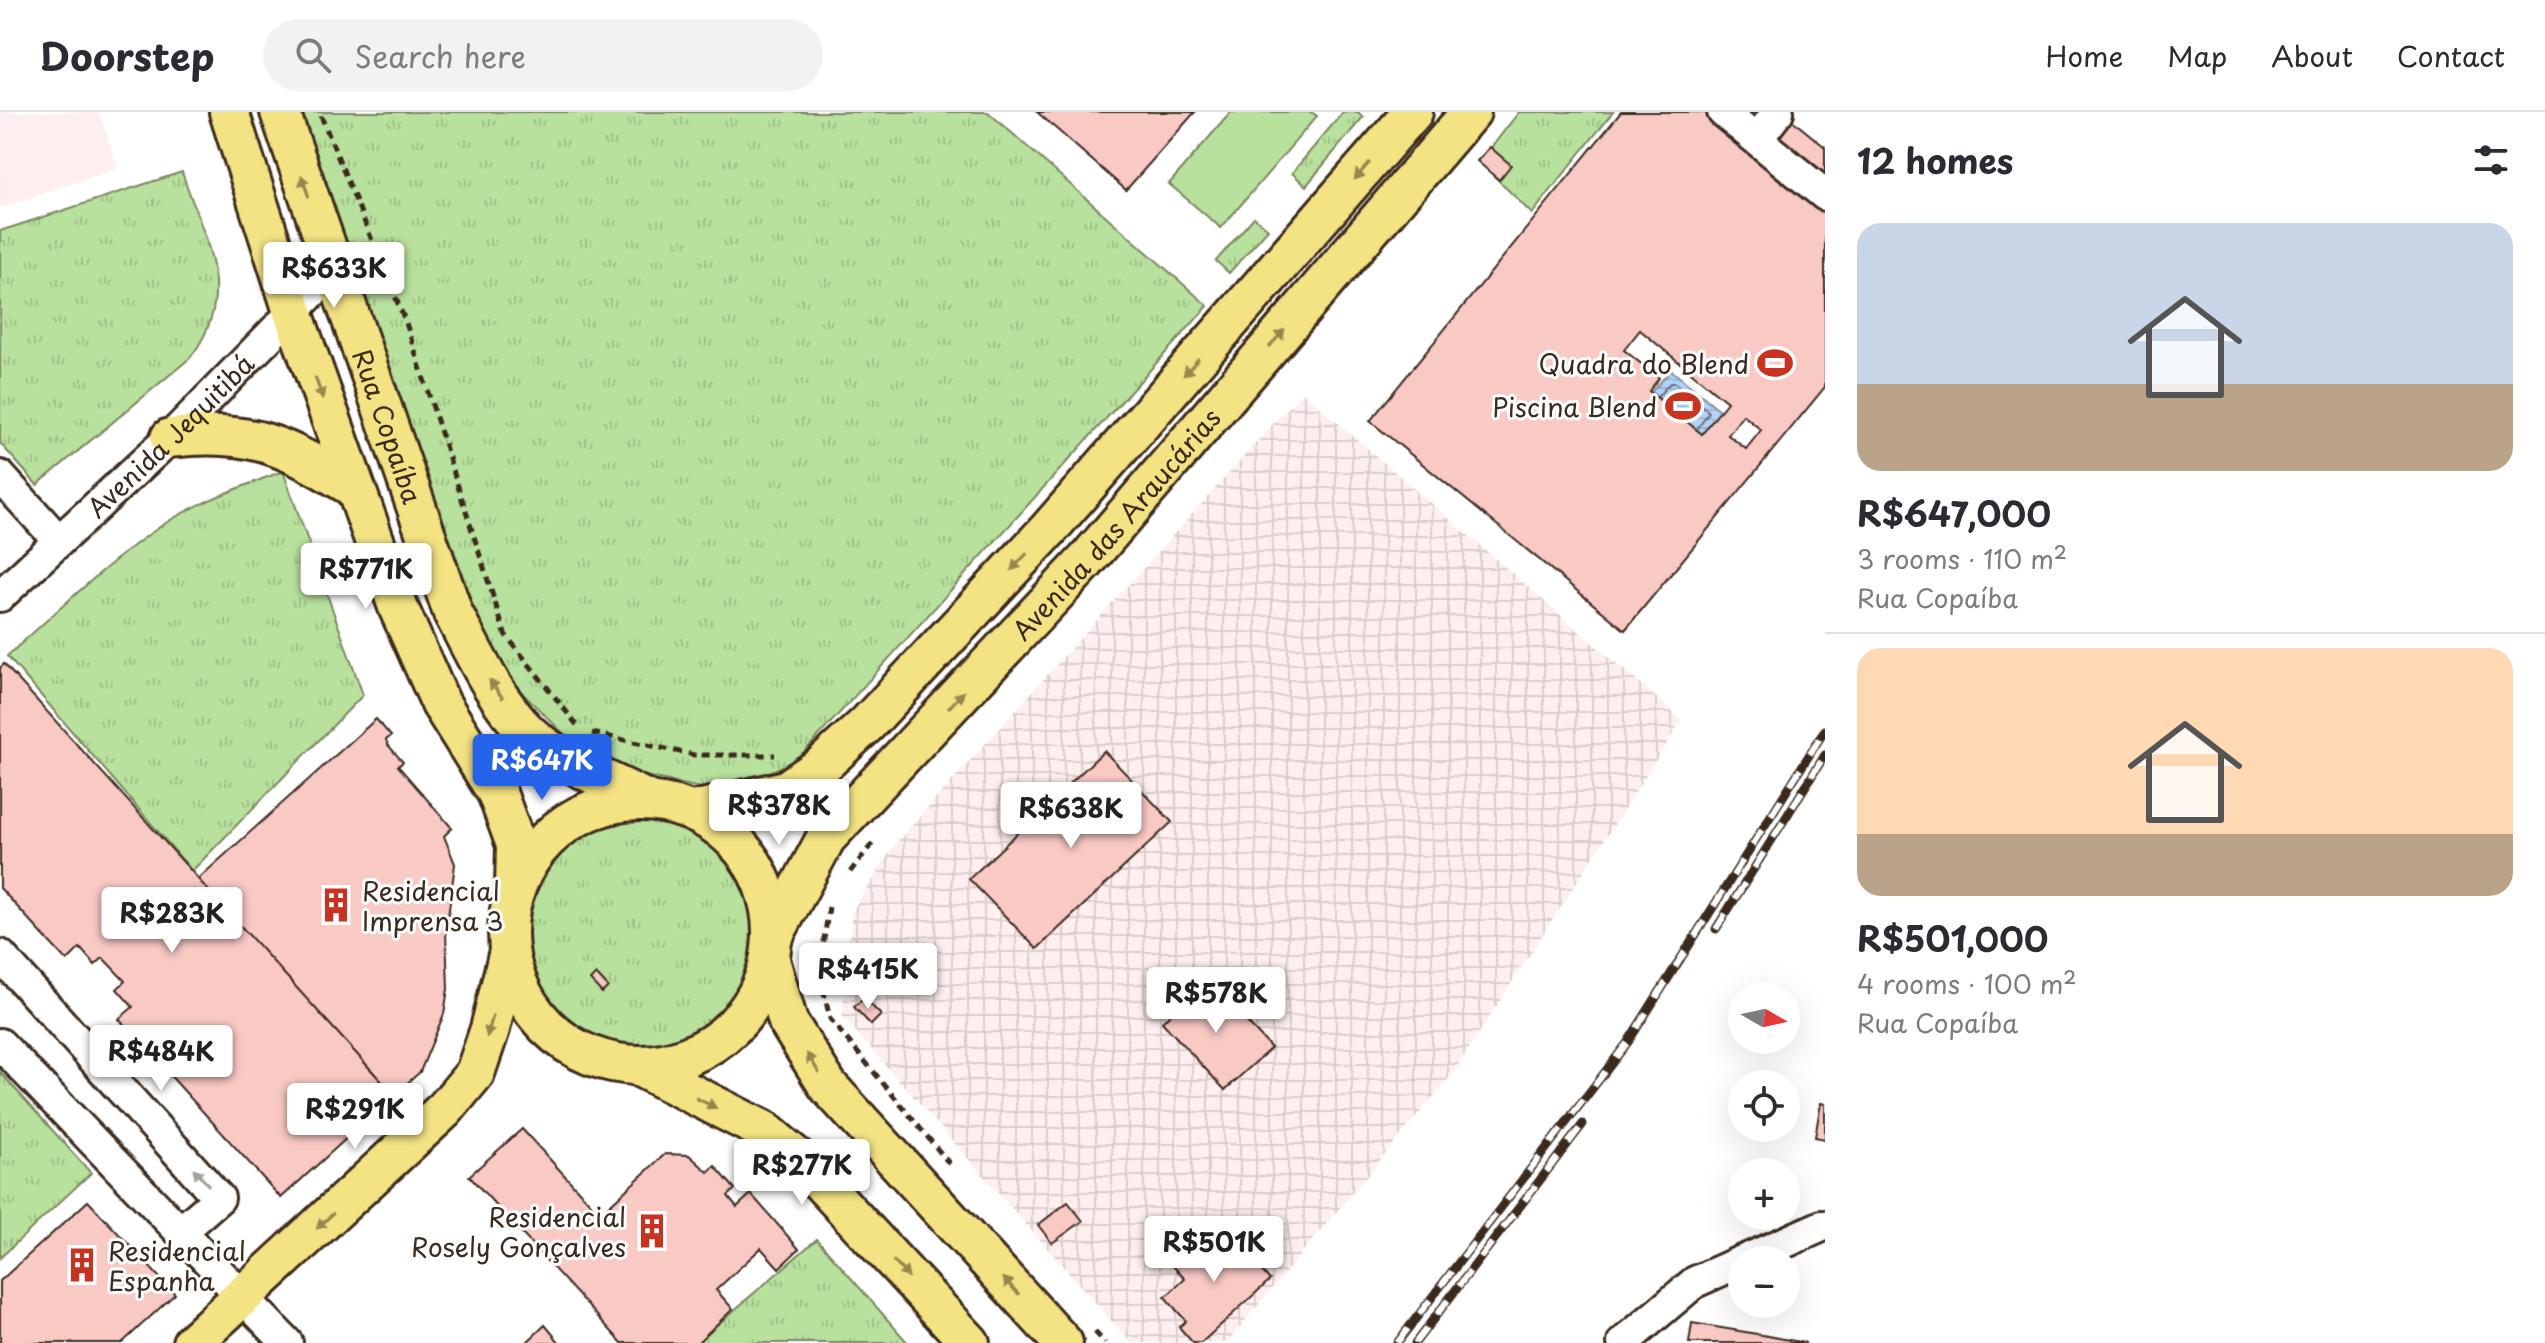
<!DOCTYPE html>
<html lang="en">
<head>
<meta charset="utf-8">
<style>
  :root { --surface:#fff; --page:#f2f2f3; --text:#2b2b33; --muted:#7c7c81; --line:#e1e1e2; --accent:#2563eb }
  body { margin:0; font-family:"Playpen Sans",sans-serif; background:var(--page); color:var(--text); height:100vh; display:flex; flex-direction:column; font-size:30px; white-space:nowrap }
  * { box-sizing:border-box; margin:0 }
  p { font-size:26px; color:var(--muted) }
  .icon { flex:none; width:44px; height:44px; fill:none; stroke:currentColor; stroke-width:2; stroke-linecap:round; stroke-linejoin:round }
  .map { position:relative; flex:1; overflow:hidden }
  .side { display:flex; flex-direction:column; background:var(--surface); width:720px }
  .side>* { flex:none }
  .needle { width:52px; rotate:99deg }
  .fabs { position:absolute; left:1728px; top:870px; display:grid; gap:16px }
  .fabs a { display:grid; place-items:center; width:72px; height:72px; border-radius:50%; background:var(--surface); box-shadow:0 8px 32px #0002; font-size:40px }
  .price { position:absolute; translate:-50% -68px; padding:0 18px; border-radius:8px; background:#fff; color:#222; font-size:26px; line-height:52px; filter:drop-shadow(0 2px 4px #0008) }
  .price::after { content:''; position:absolute; left:50%; top:48px; width:24px; height:18px; margin-left:-12px; background:inherit; clip-path:polygon(0 0,100% 0,50% 100%) }
  .price.current { background:var(--accent); color:#fff }
  ul { padding:0; list-style:none }
  li { display:grid; align-content:center; gap:16px; height:424px; padding:0 32px }
  li+li { border-top:2px solid var(--line) }
  li span { display:grid; place-items:center; height:248px; border-radius:24px; color:#555 }
  li>.icon { margin-inline-start:auto }
  span .icon { width:144px; height:144px; fill:#fffc; stroke-width:1 }
  li b { font-size:34px }
  h2 { display:flex; justify-content:space-between; align-items:center; height:96px; padding:0 32px; font-size:34px }
  header { display:flex; align-items:center; gap:48px; box-sizing:border-box; height:112px; padding:0 40px; background:var(--surface); border-bottom:2px solid var(--line) }
  header strong { font-size:38px }
  nav { display:flex; gap:44px; margin-inline-start:auto; font-size:28px }
  .search { width:560px; height:72px; background:var(--page); display:flex; align-items:center; gap:20px; box-sizing:border-box; padding:0 28px; border-radius:44px; color:var(--muted); font-size:30px }
  main { display:flex; flex:1; min-height:0 }
  .map>svg:first-child { display:block }
  .built { fill:#fdefed }
  .industrial { fill:url(#industrial-grid) }
  .grass { fill:url(#grass-tufts); stroke:#7a865e; stroke-width:2 }
  .park { fill:#b8e19d; stroke:#7a865e; stroke-width:2 }
  .water { fill:url(#water-rules); stroke:#8290a1; stroke-width:2 }
  .lines { fill:none; stroke-linecap:round; stroke-linejoin:round }
  .shore { stroke:#6a6e76; stroke-width:2 }
  .building { fill:#f9c9c4; stroke:#3b2a1e; stroke-width:2; fill-rule:evenodd }
  .minor-casing { stroke:#3b2a1e; stroke-width:36 }
  .major-casing { stroke:#3b2a1e; stroke-width:44 }
  .path { stroke:#3b2a1e; stroke-width:5; stroke-dasharray:8 6; stroke-linecap:butt }
  .minor { stroke:#fff; stroke-width:30 }
  .major { stroke:#f4e382; stroke-width:38 }
  .rail-casing { stroke:#3b2a1e; stroke-width:9 }
  .rail { stroke:#fff; stroke-width:6; stroke-dasharray:18; stroke-linecap:butt }
  .oneway { fill:#988650 }
  .oneway2 { fill:#a79f9a }
  .labels { text-anchor:middle; dominant-baseline:central; stroke-width:6; stroke-linejoin:round; paint-order:stroke }
  .poi-label { font-size:26px; fill:#3b2a1e; stroke:#fff; text-anchor:end }
  .street-label { font-size:26px; fill:#3b2a1e; stroke:#fff }
</style>
</head>
<body>
<header>
<strong>Doorstep</strong>
<div class="search"><svg class="icon" aria-label="search" viewBox="0 0 24 24"><circle cx="10" cy="10" r="6"/><path d="M15 15l6 6"/></svg>Search here</div>
<nav><a>Home</a><a>Map</a><a>About</a><a>Contact</a></nav>
</header>
<main>
<div class="map">
<svg width="1825" height="1231" viewBox="0 0 1825 1231">
  <defs>
    <pattern id="industrial-grid" width="8" height="8" patternUnits="userSpaceOnUse" patternTransform="scale(2)"><rect width="8" height="8" fill="#fdefed"/><path d="M0 4h8M4 0v8" fill="none" stroke="#dacdcb"/></pattern>
    <pattern id="grass-tufts" width="24" height="20" patternUnits="userSpaceOnUse" patternTransform="scale(2)"><rect width="24" height="20" fill="#b8e19d"/><path d="M3 7l-1-3M5 7V3M7 7l1-3M15 17l-1-3M17 17v-4M19 17l1-3" fill="none" stroke="#9fc187"/></pattern>
    <pattern id="water-rules" width="6" height="5" patternUnits="userSpaceOnUse" patternTransform="scale(2)"><rect width="6" height="5" fill="#b1d4f9"/><path d="M0 2.5h6" fill="none" stroke="#99b6d5"/></pattern>
  </defs>
  <rect width="100%" height="100%" fill="#fff"/>
  <filter id="ink" filterUnits="userSpaceOnUse"><feTurbulence type="fractalNoise" baseFrequency=".0125" numOctaves="2"/><feDisplacementMap in="SourceGraphic" scale="16" xChannelSelector="R" yChannelSelector="G"/><feConvolveMatrix kernelMatrix="1 2 1 2 8 2 1 2 1" color-interpolation-filters="sRGB"/></filter>
  <g filter="url(#ink)">
    <path class="built" d="M0 0H99L118 56 0 96Z"/>
    <path class="industrial" d="M1302 280 1682 608 1451 964 1226 1231H1131L842 904 852 799 896 731Z"/>
    <g class="grass">
      <path d="M299 0H988L1208 194 797 648 741 672 700 676 637 662 569 627 513 572 461 481Z"/>
      <path d="M1343 0H1358L1363 5 1306 74 1292 61Z"/>
      <path d="M1519 0H1613L1532 102 1480 50Z"/>
      <path d="M182 60C204 127 240 182 190 246L37 373 0 331V119Z"/>
      <path d="M1254 105 1268 117 1229 161 1216 149Z"/>
      <path d="M283 359 363 583 192 759 7 544C58 499 107 450 164 412 200 389 242 375 283 359Z"/>
      <circle cx="638" cy="822" r="121"/>
      <path d="M0 960 91 1061 0 1146Z"/>
      <path d="M817 1127 908 1231H696Z"/>
    </g>
    <path class="park" d="M1231 0H1311L1317 4 1221 116 1169 72Z"/>
    <path class="water" d="M1671 258 1722 300 1696 332 1644 288Z"/>
    <g class="lines">
      <path class="shore" d="M1658 284 1670 271H1675L1709 300 1698 316"/>
    </g>
    <g class="building">
      <path d="M1037 0H1195L1126 78Z"/>
      <path d="M1621 0H1782L1825 35V275L1625 518 1370 309ZM1640 218 1727 290 1702 322 1649 279 1659 266 1624 238ZM1743 303 1761 318 1746 337 1728 323Z"/>
      <path d="M1490 35 1511 53 1499 68 1477 49Z"/>
      <path d="M4 552 394 983 281 1086 119 907 133 895 117 877 125 869 103 846 95 853 80 836 67 849 0 776V556Z"/>
      <path d="M376 607 391 624 386 628 388 633 403 650 398 654 452 716 444 724 455 752 446 820 448 877 444 902 420 960 394 983 198 767Z"/>
      <path d="M1104 639 1172 710 1037 837 969 767Z"/>
      <path d="M596 862 608 875 602 881 590 868Z"/>
      <path d="M1207 867 1271 936 1225 978 1162 910Z"/>
      <path d="M864 886 881 903 871 913 854 895Z"/>
      <path d="M1821 991 1825 992V1027L1815 1025Z"/>
      <path d="M522 1017 600 1102 665 1042 689 1043 708 1060 715 1054 735 1077 728 1084 737 1095 751 1082 799 1137 779 1156 761 1136 716 1178 733 1197 697 1231H622L469 1064Z"/>
      <path d="M88 1089 175 1182 122 1231H0V1169Z"/>
      <path d="M1068 1090 1083 1109 1052 1131 1038 1113Z"/>
      <path d="M1220 1112 1270 1168 1201 1231H1193L1179 1215 1186 1209 1165 1185 1185 1167 1173 1154Z"/>
      <path d="M1692 1211 1757 1222 1806 1231H1689Z"/>
      <path d="M545 1213 560 1231H526Z"/>
    </g>
    <g class="lines">
      <g class="minor-casing">
        <g id="minor">
          <path d="M1723 0 1825 83"/>
          <path d="M1757 27 1778 0"/>
          <path d="M0 364 59 429"/>
          <path id="s1" d="M0 484 170 326 334 158"/>
          <path d="M0 843 219 1086 181 1119"/>
          <path d="M0 932 287 1231"/>
          <path d="M1745 1148 1822 1114"/>
          <path d="M1623 1231 1695 1170 1742 1149"/>
        </g>
      </g>
      <g class="major-casing">
        <g id="major">
          <path d="M229 0 294 203 398 495 441 592 497 681 516 733 515 775"/>
          <path id="s2" d="M280 0 453 501C473 539 497 591 528 621 561 651 608 668 647 688"/>
          <path d="M170 326C251 316 285 334 353 375"/>
          <circle cx="640" cy="821" r="132"/>
          <path d="M693 699 786 678 820 655 867 612 1048 418 1413 0"/>
          <path id="s3" d="M772 827 826 726 1086 449 1471 0"/>
          <path d="M770 848 788 910 828 974 1063 1231"/>
          <path d="M637 954 765 1019 802 1050 970 1231"/>
          <path d="M192 1231 445 997 475 961 490 917 509 839"/>
        </g>
      </g>
      <g class="path">
        <path d="M321 4 406 211 505 522 577 613"/>
        <path d="M592 621 694 643H775"/>
        <path d="M850 760 876 727"/>
        <path d="M829 795 819 859 830 907 953 1056"/>
        <path d="M1095 1220 1105 1231"/>
      </g>
      <use href="#minor" class="minor"/>
      <use href="#major" class="major"/>
      <g class="rail-casing">
        <g id="rail">
          <path d="M1716 817 1825 643"/>
          <path d="M1397 1231 1628 930 1825 618"/>
          <path d="M1415 1231 1583 1012"/>
        </g>
      </g>
      <use href="#rail" class="rail"/>
    </g>
    <defs><path id="oneway-solid" d="M-6-.8H1V-3.2L6.5 0L1 3.2V.8H-6Z" transform="scale(2)"/></defs>
    <g class="oneway">
      <use href="#oneway-solid" transform="translate(1362 59) rotate(131)"/>
      <use href="#oneway-solid" transform="translate(305 74) rotate(-109)"/>
      <use href="#oneway-solid" transform="translate(1277 226) rotate(-49)"/>
      <use href="#oneway-solid" transform="translate(1191 255) rotate(131)"/>
      <use href="#oneway-solid" transform="translate(319 276) rotate(71)"/>
      <use href="#oneway-solid" transform="translate(1019 450) rotate(133)"/>
      <use href="#oneway-solid" transform="translate(496 577) rotate(-126)"/>
      <use href="#oneway-solid" transform="translate(956 588) rotate(-47)"/>
      <use href="#oneway-solid" transform="translate(490 914) rotate(106)"/>
      <use href="#oneway-solid" transform="translate(813 951) rotate(-122)"/>
      <use href="#oneway-solid" transform="translate(706 991) rotate(26)"/>
      <use href="#oneway-solid" transform="translate(325 1109) rotate(137)"/>
      <use href="#oneway-solid" transform="translate(901 1157) rotate(47)"/>
      <use href="#oneway-solid" transform="translate(1011 1174) rotate(-133)"/>
    </g>
    <use class="oneway2" href="#oneway-solid" transform="translate(201 1065) rotate(-132)"/>
  </g>
  <defs>
    <g id="stadium-bare" transform="scale(2.76)"><path d="M0-5a6.5 5 0 1 0 0 10a6.5 5 0 1 0 0-10ZM-3.5-1.8h7v3.6h-7Z" fill="#c8321e" stroke="#fff" stroke-width="2.5" paint-order="stroke"/></g>
    <g id="building-bare" transform="scale(2.76)"><path d="M-4-6H4V6H1V3H-1V6H-4ZM-2.5-4.3h1.7v1.8h-1.7ZM.8-4.3h1.7v1.8H.8ZM-2.5-1h1.7V.8h-1.7ZM.8-1h1.7V.8H.8Z" fill="#c8321e" stroke="#fff" stroke-width="2.5" paint-order="stroke"/></g>
  </defs>
  <g fill-rule="evenodd">
    <use href="#stadium-bare" x="1775" y="251"/>
    <use href="#stadium-bare" x="1683" y="294"/>
    <use href="#building-bare" x="336" y="793"/>
    <use href="#building-bare" x="652" y="1119"/>
    <use href="#building-bare" x="82" y="1153"/>
  </g>
  <g class="labels">
    <g class="poi-label">
      <text x="1749" y="251">Quadra do Blend</text>
      <text x="1657" y="294">Piscina Blend</text>
      <text x="362" y="778" text-anchor="start">Residencial<tspan x="362" dy="30">Imprensa 3</tspan></text>
      <text x="626" y="1104">Residencial<tspan x="626" dy="30">Rosely Gonçalves</tspan></text>
      <text x="108" y="1138" text-anchor="start">Residencial<tspan x="108" dy="30">Espanha</tspan></text>
    </g>
    <g class="street-label">
      <text stroke="none"><textPath href="#s2" startOffset="332">Rua Copaíba</textPath></text>
      <text stroke="none"><textPath href="#s1" startOffset="234">Avenida Jequitibá</textPath></text>
      <text stroke="none"><textPath href="#s3" startOffset="542">Avenida das Araucárias</textPath></text>
    </g>
  </g>
</svg>
<div class="fabs">
<a><svg class="needle" viewBox="-14 -14 28 28"><path d="M0-13l5 13h-10z" fill="#e53935"/><path d="M0 13l5-13h-10z" fill="#7c7c81"/></svg></a>
<a><svg class="icon" aria-label="locate" viewBox="0 0 24 24"><circle cx="12" cy="12" r="6"/><path d="M12 2v4M12 18v4M2 12h4M18 12h4"/></svg></a>
<a>+</a>
<a>−</a>
</div>
<b class="price" style="left:334px;top:198px">R$633K</b>
<b class="price" style="left:366px;top:499px">R$771K</b>
<b class="price current" style="left:542px;top:690px">R$647K</b>
<b class="price" style="left:779px;top:735px">R$378K</b>
<b class="price" style="left:1071px;top:738px">R$638K</b>
<b class="price" style="left:172px;top:843px">R$283K</b>
<b class="price" style="left:868px;top:899px">R$415K</b>
<b class="price" style="left:1216px;top:923px">R$578K</b>
<b class="price" style="left:161px;top:981px">R$484K</b>
<b class="price" style="left:355px;top:1039px">R$291K</b>
<b class="price" style="left:802px;top:1095px">R$277K</b>
<b class="price" style="left:1214px;top:1172px">R$501K</b>
</div>
<section class="side">
<h2>12 homes<svg class="icon" aria-label="filters" viewBox="0 0 24 24"><path d="M4 7h16M4 17h16"/><circle cx="9" cy="7" r="2"/><circle cx="15" cy="17" r="2"/></svg></h2>
<ul>
<li><span style="background:linear-gradient(#c9d6e8 65%,#b9a48a 0)"><svg class="icon" aria-label="home" viewBox="0 0 24 24"><path d="M3 11l9-7 9 7M6 9v11h12V9"/></svg></span><div><b>R$647,000</b><p>3 rooms · 110 m²</p><p>Rua Copaíba</p></div></li>
<li><span style="background:linear-gradient(#ffd9b3 75%,#b9a48a 0)"><svg class="icon" aria-label="home" viewBox="0 0 24 24"><path d="M3 11l9-7 9 7M6 9v11h12V9"/></svg></span><div><b>R$501,000</b><p>4 rooms · 100 m²</p><p>Rua Copaíba</p></div></li>
</ul>
</section>
</main>
</body>
</html>
